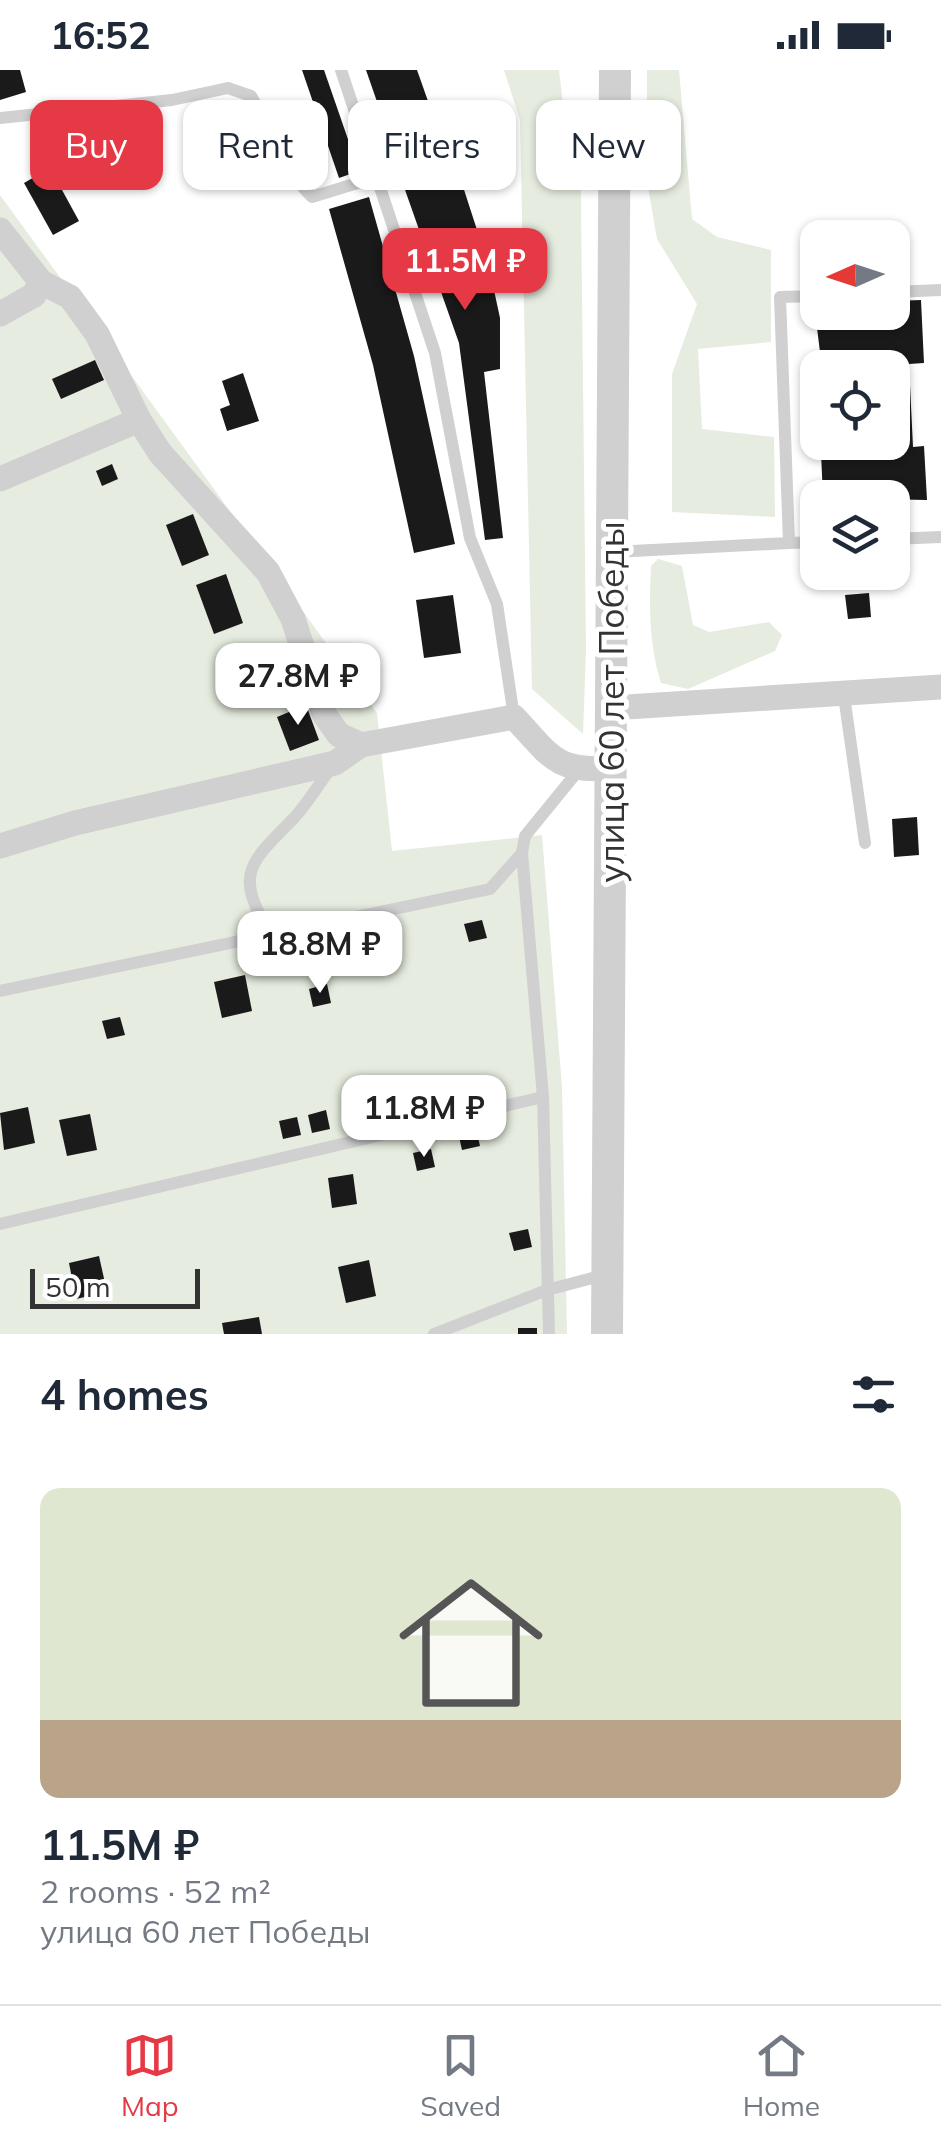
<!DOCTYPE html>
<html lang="en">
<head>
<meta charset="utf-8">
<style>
  :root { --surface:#fff; --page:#f2f2f3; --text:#1f2937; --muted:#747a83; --line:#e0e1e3; --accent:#e63946 }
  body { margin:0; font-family:Mulish,sans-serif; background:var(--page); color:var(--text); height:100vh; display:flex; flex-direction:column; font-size:38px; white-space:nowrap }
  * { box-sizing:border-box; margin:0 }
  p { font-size:32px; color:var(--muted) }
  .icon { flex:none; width:55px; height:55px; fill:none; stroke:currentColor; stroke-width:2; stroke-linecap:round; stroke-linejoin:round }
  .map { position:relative; height:1264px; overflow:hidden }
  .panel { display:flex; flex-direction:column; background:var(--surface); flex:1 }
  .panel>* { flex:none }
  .hud { position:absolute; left:30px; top:30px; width:882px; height:90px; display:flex; gap:20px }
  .needle { width:65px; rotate:267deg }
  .tools { position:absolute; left:800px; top:150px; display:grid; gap:20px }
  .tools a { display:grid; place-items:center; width:110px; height:110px; border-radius:20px; background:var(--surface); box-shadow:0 2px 8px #0004; font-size:50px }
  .scale { position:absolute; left:30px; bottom:25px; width:170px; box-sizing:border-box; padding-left:10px; border:5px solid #333; border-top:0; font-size:28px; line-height:35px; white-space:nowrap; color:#333; -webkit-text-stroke:8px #fff; paint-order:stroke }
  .price { position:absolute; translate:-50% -85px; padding:0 22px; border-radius:20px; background:#fff; color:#222; font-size:32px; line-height:65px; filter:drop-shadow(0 2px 5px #0008) }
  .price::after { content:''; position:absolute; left:50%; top:60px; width:30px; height:22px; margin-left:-15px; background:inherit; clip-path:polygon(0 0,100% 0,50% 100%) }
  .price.active { background:var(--accent); color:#fff }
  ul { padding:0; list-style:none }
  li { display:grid; align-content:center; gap:20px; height:530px; padding:0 40px }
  li span { display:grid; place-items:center; height:310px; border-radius:20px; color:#555 }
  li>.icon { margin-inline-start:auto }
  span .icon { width:180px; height:180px; fill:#fffc; stroke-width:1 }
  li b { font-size:42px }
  h2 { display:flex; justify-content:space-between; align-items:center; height:120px; padding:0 40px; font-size:42px }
  .chip { padding:0 35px; border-radius:20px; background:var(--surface); box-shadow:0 2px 8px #0004; font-size:35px; line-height:90px }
  .chip.active { background:var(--accent); color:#fff }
  .status { display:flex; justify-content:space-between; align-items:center; height:70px; padding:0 50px; background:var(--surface); direction:ltr }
  .status svg { height:28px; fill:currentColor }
  .tabs { display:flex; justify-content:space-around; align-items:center; height:140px; border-top:2px solid var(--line); background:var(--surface); font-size:28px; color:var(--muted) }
  .tabs a { display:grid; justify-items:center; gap:5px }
  .tabs .active { color:var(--accent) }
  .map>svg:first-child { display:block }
  .green { fill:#e6ecdf }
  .building { fill:#1a1a1a }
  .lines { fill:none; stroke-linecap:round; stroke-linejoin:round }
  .service { stroke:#d0d0d0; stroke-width:12 }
  .minor { stroke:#d0d0d0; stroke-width:25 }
  .tertiary { stroke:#d0d0d0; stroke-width:32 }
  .labels { text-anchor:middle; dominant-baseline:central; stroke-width:10; stroke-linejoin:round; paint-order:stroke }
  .street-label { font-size:35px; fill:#333; stroke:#fff }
</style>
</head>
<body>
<div class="status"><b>16:52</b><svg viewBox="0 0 49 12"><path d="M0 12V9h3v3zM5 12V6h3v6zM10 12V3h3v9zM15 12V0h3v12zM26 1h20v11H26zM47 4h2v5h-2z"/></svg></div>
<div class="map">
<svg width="941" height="1264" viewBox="0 0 941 1264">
  <rect width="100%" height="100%" fill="#fff"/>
  <g class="green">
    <path d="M504 0H559L563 34 580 46 586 579 583 664 532 619 520 50Z"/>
    <path d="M647 0H679L692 149 717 167 771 180V272L698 279 702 359 774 367 775 447 672 442V304L697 234 657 169 647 111Z"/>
    <path d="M0 125 377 643 392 781 542 765 562 1017 567 1264H0Z"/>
    <path d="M658 489 682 496 693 555 709 562 769 552 782 565 775 581 688 619 661 613C649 575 649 536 651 496Z"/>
  </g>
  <g class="building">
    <path d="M0 0H20L26 22 0 30Z"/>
    <path d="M302 0H324L359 101 339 108Z"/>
    <path d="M366 0H417L446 82 400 98Z"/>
    <path d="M145 78 152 98 94 117 87 97Z"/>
    <path d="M50 98 79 151 53 165 24 113Z"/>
    <path d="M457 98 489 197 500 248V299L484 302 503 468 485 470 459 273 404 117Z"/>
    <path d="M369 127 414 286 455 474 414 483 373 295 329 139Z"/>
    <path d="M921 230 924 293 909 294 913 377 924 376 927 430 823 428 821 382H827L826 372H892V298H822L815 242H892V231Z"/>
    <path d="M95 290 104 310 61 329 52 309Z"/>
    <path d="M243 303 259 351 227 361 220 339 230 335 222 311Z"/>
    <path d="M112 394 118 409 102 416 96 401Z"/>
    <path d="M193 444 209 485 182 496 166 455Z"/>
    <path d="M226 504 243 553 214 564 196 515Z"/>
    <path d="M869 523 871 547 848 549 845 525Z"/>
    <path d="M453 525 461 583 424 588 416 530Z"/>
    <path d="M306 635 319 670 290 681 277 647Z"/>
    <path d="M917 747 919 785 894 787 892 749Z"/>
    <path d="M482 850 487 868 469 872 464 854Z"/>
    <path d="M245 905 252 941 222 948 214 912Z"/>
    <path d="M327 914 331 933 313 937 309 919Z"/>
    <path d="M120 947 125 965 107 969 102 951Z"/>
    <path d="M28 1037 35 1073 4 1080 0 1043Z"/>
    <path d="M326 1040 330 1059 312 1063 308 1045Z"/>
    <path d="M90 1044 97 1080 67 1086 59 1050Z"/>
    <path d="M297 1047 301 1065 283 1069 279 1051Z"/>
    <path d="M476 1058 480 1076 462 1080 458 1062Z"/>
    <path d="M431 1079 435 1097 417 1101 413 1083Z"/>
    <path d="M353 1104 357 1134 332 1138 328 1108Z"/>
    <path d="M528 1159 532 1177 514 1181 509 1163Z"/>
    <path d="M99 1186 107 1222 76 1229 69 1193Z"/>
    <path d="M369 1190 376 1226 346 1233 338 1197Z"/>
    <path d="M259 1247 262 1264H224L222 1253Z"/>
    <rect x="518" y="1258" width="19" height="6"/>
  </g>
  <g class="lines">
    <g class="service">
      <path d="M341 0 435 283 470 468 497 534 514 647"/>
      <path d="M0 48 172 30 228 18 251 26C272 60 283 99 312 127L377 107"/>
      <path d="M892 222 941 220"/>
      <path d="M892 469 941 467"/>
      <path d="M789 473 818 472"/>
      <path d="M613 482 789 473 780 227 818 226"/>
      <path d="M844 626 865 773"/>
      <path d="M272 865C232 804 250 793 294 748 308 733 319 714 331 698"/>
      <path d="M0 921 490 819 522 783"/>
      <path d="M0 1154 543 1027"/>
      <path d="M434 1264 547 1220 604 1205"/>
      <path d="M549 1264 543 1027 522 783 525 766 578 701"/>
    </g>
    <g class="minor">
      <path d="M0 160 41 212 70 227 97 264 139 350 160 383 268 502 293 549 324 644 339 665 361 675 514 647C550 685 555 703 611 698"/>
      <path d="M0 244 34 225 41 212"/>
      <path d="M0 409 139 350"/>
      <path d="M611 638 941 617"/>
      <path d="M0 776 75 753 335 693 361 675"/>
    </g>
    <path class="tertiary" d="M607 1264 615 0"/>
  </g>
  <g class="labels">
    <g class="street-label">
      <text transform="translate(611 632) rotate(-90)">улица 60 лет Победы</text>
    </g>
  </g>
</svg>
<div class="tools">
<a><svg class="needle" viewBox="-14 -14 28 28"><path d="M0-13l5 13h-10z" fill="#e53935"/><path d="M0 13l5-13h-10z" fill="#747a83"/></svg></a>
<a><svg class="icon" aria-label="locate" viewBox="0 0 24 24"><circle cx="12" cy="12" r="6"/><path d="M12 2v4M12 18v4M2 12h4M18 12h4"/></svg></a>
<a><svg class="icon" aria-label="layers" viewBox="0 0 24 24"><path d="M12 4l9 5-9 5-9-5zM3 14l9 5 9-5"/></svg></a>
</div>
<div class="scale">50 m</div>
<b class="price active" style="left:465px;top:243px">11.5M ₽</b>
<b class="price" style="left:298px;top:658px">27.8M ₽</b>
<b class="price" style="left:320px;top:926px">18.8M ₽</b>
<b class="price" style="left:424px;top:1090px">11.8M ₽</b>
<div class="hud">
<a class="chip active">Buy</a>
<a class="chip">Rent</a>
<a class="chip">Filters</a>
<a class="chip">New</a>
</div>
</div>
<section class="panel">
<h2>4 homes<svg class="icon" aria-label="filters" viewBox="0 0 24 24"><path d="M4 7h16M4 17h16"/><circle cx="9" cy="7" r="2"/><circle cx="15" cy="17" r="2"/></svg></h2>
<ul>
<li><span style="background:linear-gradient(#dfe7d0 75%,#b9a48a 0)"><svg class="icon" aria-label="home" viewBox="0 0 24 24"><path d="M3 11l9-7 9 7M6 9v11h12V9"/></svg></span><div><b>11.5M ₽</b><p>2 rooms · 52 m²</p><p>улица 60 лет Победы</p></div></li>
</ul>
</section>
<nav class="tabs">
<a class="active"><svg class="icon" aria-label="map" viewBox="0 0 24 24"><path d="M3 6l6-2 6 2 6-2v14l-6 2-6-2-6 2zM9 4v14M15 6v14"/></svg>Map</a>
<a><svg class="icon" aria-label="saved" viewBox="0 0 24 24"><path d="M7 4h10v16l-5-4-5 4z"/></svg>Saved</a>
<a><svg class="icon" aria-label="home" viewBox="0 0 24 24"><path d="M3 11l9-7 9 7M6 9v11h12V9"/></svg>Home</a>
</nav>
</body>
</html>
